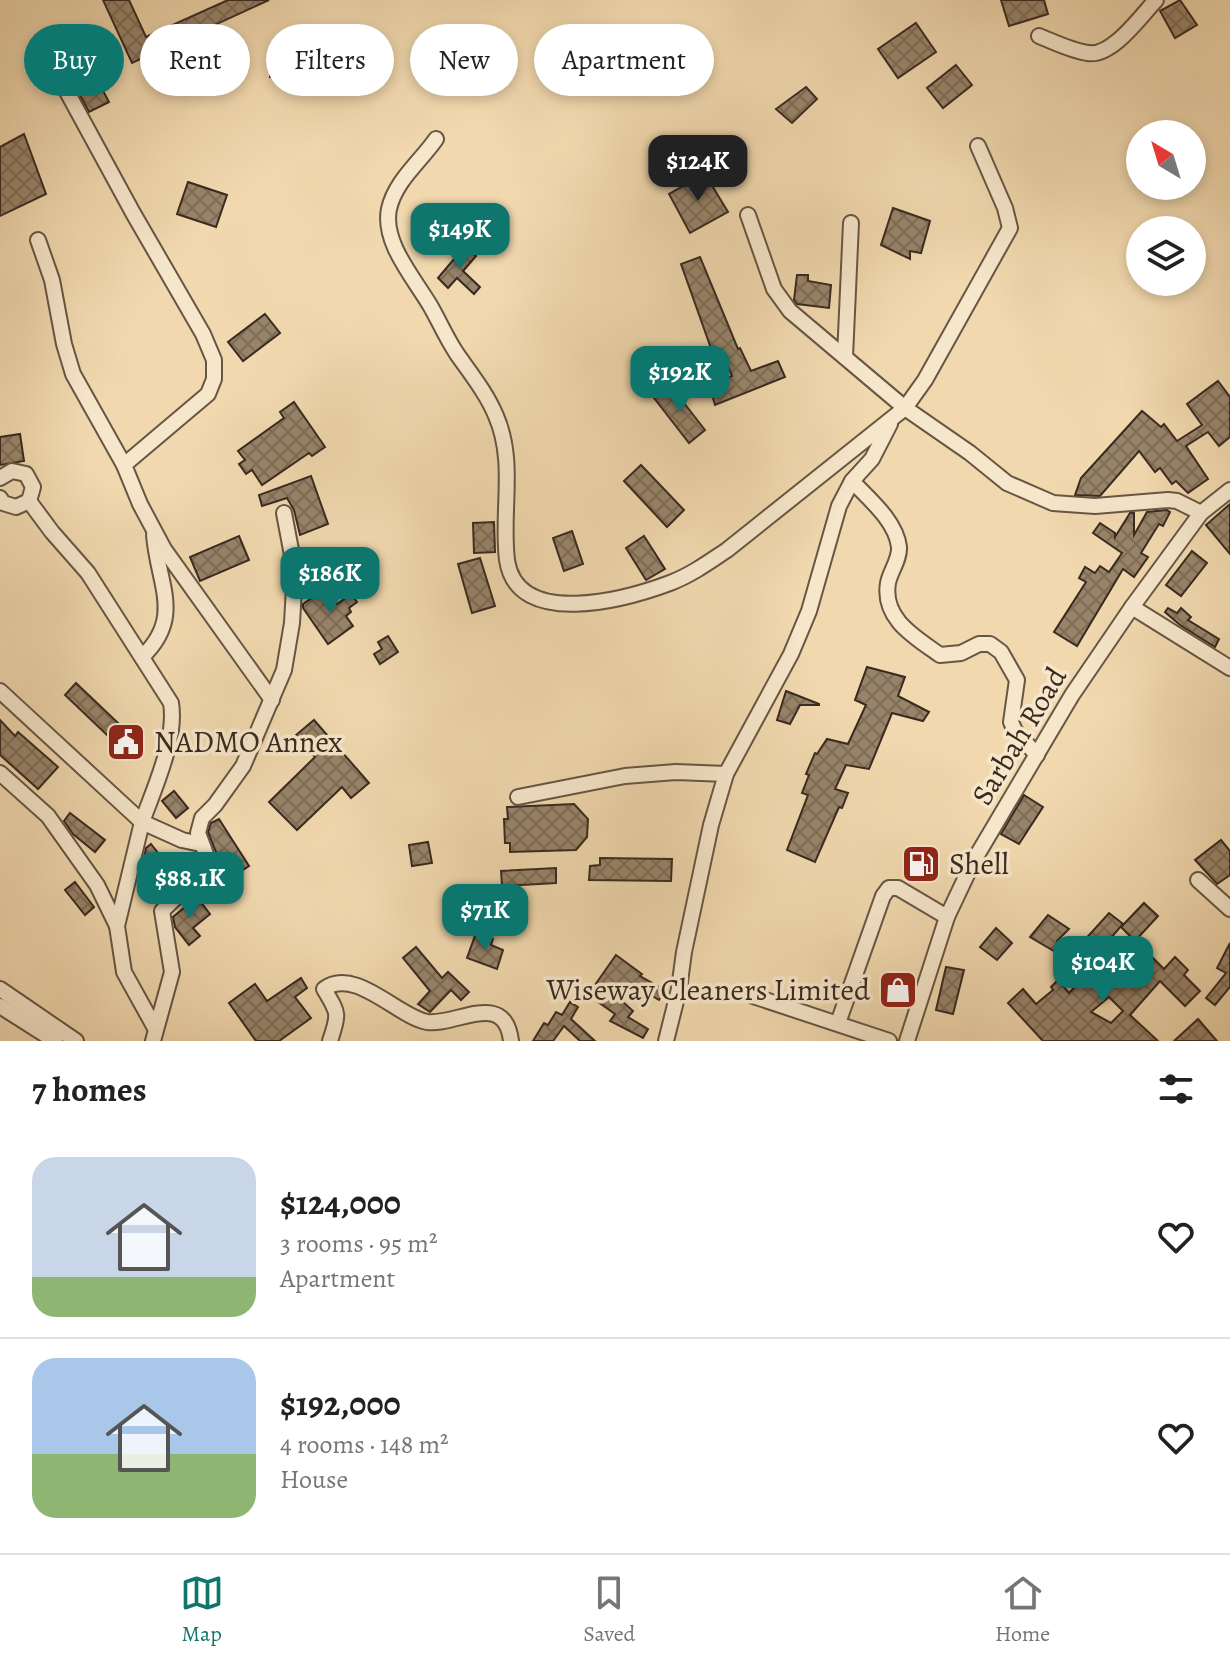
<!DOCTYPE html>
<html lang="en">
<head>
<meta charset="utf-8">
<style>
  :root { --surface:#fff; --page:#f2f2f2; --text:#222; --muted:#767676; --line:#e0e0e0; --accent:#0f766e }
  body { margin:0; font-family:Alegreya,serif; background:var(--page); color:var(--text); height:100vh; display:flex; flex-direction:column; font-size:30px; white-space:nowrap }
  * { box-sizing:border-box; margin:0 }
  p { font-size:26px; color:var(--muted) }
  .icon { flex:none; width:44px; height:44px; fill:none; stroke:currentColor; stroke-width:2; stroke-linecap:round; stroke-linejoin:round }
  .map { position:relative; height:1041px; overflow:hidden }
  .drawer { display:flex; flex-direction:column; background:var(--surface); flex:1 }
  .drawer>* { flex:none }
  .top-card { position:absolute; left:24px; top:24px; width:800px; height:72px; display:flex; gap:16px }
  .needle { width:52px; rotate:322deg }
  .buttons { position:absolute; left:1126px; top:120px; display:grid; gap:16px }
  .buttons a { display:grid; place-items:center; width:80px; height:80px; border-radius:50%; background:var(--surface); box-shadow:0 4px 12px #0003; font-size:40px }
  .price { position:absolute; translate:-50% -68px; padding:0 18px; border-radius:16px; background:var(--accent); color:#fff; font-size:26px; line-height:52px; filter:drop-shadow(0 2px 4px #0008) }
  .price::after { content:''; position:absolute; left:50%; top:48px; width:24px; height:18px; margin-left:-12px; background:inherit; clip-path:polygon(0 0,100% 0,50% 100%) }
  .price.active { background:#222; color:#fff }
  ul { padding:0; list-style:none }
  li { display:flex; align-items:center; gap:24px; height:200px; padding:0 32px }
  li+li { border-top:2px solid var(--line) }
  li span { display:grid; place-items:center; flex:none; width:224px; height:160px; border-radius:24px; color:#555 }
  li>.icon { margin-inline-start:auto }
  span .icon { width:96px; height:96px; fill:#fffc; stroke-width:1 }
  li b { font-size:34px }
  h2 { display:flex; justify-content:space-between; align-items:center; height:96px; padding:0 32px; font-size:34px }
  .chip { padding:0 28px; border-radius:36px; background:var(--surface); box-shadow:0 4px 12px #0003; font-size:28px; line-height:72px }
  .chip.active { background:var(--accent); color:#fff }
  .tab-bar { display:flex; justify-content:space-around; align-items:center; height:112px; border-top:2px solid var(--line); background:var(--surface); font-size:22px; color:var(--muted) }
  .tab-bar a { display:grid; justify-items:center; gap:4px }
  .tab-bar .active { color:var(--accent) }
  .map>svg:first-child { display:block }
  .building { fill:url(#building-cross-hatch); stroke:#382a20; stroke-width:2; fill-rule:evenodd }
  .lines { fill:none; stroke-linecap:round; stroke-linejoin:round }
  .minor-casing { stroke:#665644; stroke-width:18 }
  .minor { stroke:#f6e6ca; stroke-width:14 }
  .labels { text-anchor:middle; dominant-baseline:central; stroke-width:7; stroke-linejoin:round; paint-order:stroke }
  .street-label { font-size:30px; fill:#382a20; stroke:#f6e6ca }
  .poi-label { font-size:30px; fill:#382a20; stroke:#f6e6ca; text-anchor:start }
</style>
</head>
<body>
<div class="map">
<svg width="1230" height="1041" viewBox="0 0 1230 1041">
  <defs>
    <pattern id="building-cross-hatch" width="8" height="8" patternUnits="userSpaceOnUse" patternTransform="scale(2)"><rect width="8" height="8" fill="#98846a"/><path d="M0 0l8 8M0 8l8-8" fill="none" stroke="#7d6c57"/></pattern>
  </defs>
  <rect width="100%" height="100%" fill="#f1d8ae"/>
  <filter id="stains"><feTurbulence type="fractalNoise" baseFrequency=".0025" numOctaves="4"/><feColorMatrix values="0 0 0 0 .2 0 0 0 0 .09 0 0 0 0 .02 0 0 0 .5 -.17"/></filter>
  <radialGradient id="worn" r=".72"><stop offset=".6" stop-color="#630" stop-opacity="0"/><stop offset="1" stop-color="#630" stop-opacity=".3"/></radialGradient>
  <g class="building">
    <path d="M103 0H129L146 37 228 0H269L132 63Z"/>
    <path d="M1001 0H1044L1048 14 1009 26Z"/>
    <path d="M1180 0 1197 25 1175 38 1160 11Z"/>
    <path d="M916 23 936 52 898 78 878 49Z"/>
    <path d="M77 42 109 102 89 112 57 52Z"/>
    <path d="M275 52 292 55 286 80 270 77Z"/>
    <path d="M576 52 598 54 597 70 575 68Z"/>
    <path d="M956 65 972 85 943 108 927 88Z"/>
    <path d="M806 87 817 99 792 123 776 109Z"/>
    <path d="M24 134 46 194 0 216V147Z"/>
    <path d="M705 174 728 212 690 233 669 194Z"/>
    <path d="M188 182 227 195 216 227 177 214Z"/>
    <path d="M893 208 930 221 921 253 910 251V259L881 245Z"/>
    <path d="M465 246 476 256 463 271 480 287 474 294 457 278 448 288 438 278Z"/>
    <path d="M700 257 738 349 740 348 751 371 778 361 785 377 715 405 709 385 732 376 721 349 712 351 681 264Z"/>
    <path d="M797 275H808V281L831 285 829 308 797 304 794 300Z"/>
    <path d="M265 314 280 333 243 361 228 342Z"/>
    <path d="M1218 381 1230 397V437L1219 446 1208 432 1186 446 1208 479 1188 493 1176 481 1172 484 1160 468 1155 472 1139 451 1100 496 1075 495 1081 478 1142 411 1161 427 1164 424 1177 441 1202 425 1187 404Z"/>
    <path d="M670 385 705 430 689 443 654 398Z"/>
    <path d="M294 402 325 447 312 456 309 453 262 485 252 470 246 474 239 464 245 460 238 451 284 418 280 412Z"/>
    <path d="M20 434 24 461 0 465V437Z"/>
    <path d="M641 465 684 510 667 527 624 481Z"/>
    <path d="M311 476 328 524 300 535 294 510 287 498 262 506 259 495Z"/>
    <path d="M1230 504V554L1206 525Z"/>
    <path d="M1167 510 1170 512 1163 526 1159 524 1141 553 1148 557 1134 577 1123 569 1077 646 1054 632 1086 582 1079 578 1085 567 1095 573 1100 566 1109 572 1122 553 1093 533 1100 523 1115 533V537L1130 513H1134V535L1147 512Z"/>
    <path d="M494 522 495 552 474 553 473 523Z"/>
    <path d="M572 531 583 564 564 571 553 538Z"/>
    <path d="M239 536 249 560 200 581 190 557Z"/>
    <path d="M644 536 665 569 646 580 626 548Z"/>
    <path d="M1192 551 1207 563 1181 596 1166 585Z"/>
    <path d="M480 558 495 606 472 613 458 564Z"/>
    <path d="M326 588 337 604 351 594 357 602 349 608 351 612 346 616 353 626 328 644 303 608V604Z"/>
    <path d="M1168 608 1177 613 1181 608 1191 617 1188 620 1219 639 1215 647 1180 625 1165 612Z"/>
    <path d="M388 636 398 652 380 664 374 654 382 649 378 642Z"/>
    <path d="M867 667 905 677 898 696 929 712 923 721 892 713 869 769 846 765 835 789 848 793 842 808 839 807 815 862 787 850 808 795 802 793 809 775 806 774 815 753 817 754 827 739 848 744 866 705 855 700Z"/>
    <path d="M76 683 138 742 127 754 65 695Z"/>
    <path d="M786 691 819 704V705H800L790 724 777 720Z"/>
    <path d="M0 720 15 736 18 732 58 767 38 789 0 755Z"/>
    <path d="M314 720 369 783 351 798 342 787 297 830 269 802 315 757 296 735Z"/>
    <path d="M174 791 188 808 176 818 162 801Z"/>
    <path d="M1024 795 1043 807 1019 844 1001 834Z"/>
    <path d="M574 804 588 819 587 837 576 850 510 852V843H505L504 819H508L507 807Z"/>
    <path d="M70 813 105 840 95 852 73 834 64 821Z"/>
    <path d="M219 819 249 866 232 877 216 852 208 832 211 823Z"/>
    <path d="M1221 840 1230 851V875L1217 884 1195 860Z"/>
    <path d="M428 842 432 863 412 866 409 845Z"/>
    <path d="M151 844 171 869 187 857 193 865 179 881 152 901 143 890 160 877 144 858 146 848Z"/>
    <path d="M600 858 672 859 671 881 589 880 590 866 600 865Z"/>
    <path d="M556 868V883L502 886 501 871Z"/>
    <path d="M75 882 94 907 85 915 65 890Z"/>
    <path d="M197 897 210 914 193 928 200 936 189 945 175 927 173 917Z"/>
    <path d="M1144 903 1158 916 1135 941 1121 927Z"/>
    <path d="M1109 913 1123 924 1103 947 1107 950 1086 975 1069 960 1030 937 1048 915 1069 929 1057 941 1072 954Z"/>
    <path d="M996 928 1012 943 997 960 980 947Z"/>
    <path d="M476 933 493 939 491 945 503 950 497 969 467 958Z"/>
    <path d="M1230 943V987L1215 1005 1206 998 1226 973 1217 968Z"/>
    <path d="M416 947 442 978 448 972 469 992 461 1000 451 990 430 1012 418 1004 430 991 403 958Z"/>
    <path d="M1146 951 1164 969 1175 957 1188 970 1184 975 1200 991 1185 1006 1160 981 1130 1015 1158 1041H1043L1008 1003 1023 989 1036 1004 1053 990 1051 987 1058 980 1069 993 1085 976 1099 990 1119 968 1124 973ZM1109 997 1123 1011 1111 1023 1091 1012Z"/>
    <path d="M616 955 642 974 640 976 665 990 659 1000 634 985 622 1001 633 1011 628 1017 648 1029 643 1038 610 1021 615 1014 588 995Z"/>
    <path d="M946 967 964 970 953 1014 936 1010Z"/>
    <path d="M301 978 307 988 295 997 311 1018 279 1041H256L229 1003 255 984 267 1001Z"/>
    <path d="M570 1002 578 1007 571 1019 595 1041H580L564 1026 553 1041H533L544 1023 548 1025 556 1012 562 1015Z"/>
    <path d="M1198 1019 1217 1041H1174Z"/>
  </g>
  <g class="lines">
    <g class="minor-casing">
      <g id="minor">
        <path d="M1039 36C1054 42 1072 51 1088 53 1112 57 1141 16 1156 0"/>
        <path d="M47 55 133 213 203 334 214 360V379L208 394 124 465 140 504 164 549 272 700"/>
        <path d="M436 139C421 161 395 181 389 209 382 243 415 279 431 307 440 323 447 339 457 354 471 374 487 394 496 416 516 462 501 511 507 560 517 630 627 599 670 583 691 575 709 562 727 550L905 408 790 311 774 289 748 215"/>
        <path d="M978 146 1005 208 1010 228 925 380 905 408 970 453 1007 483 1053 503 1095 506 1168 500 1177 501 1201 513"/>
        <path d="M38 240 52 280 64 344 73 374 124 465"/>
        <path d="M845 357 851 223"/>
        <path d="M0 478 12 471 26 474 33 487 29 501 16 507 3 503 0 498"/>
        <path d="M852 481C869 499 896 521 899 547 900 559 890 572 888 583 882 619 915 637 940 655L961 653 979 644H990L1001 652 1017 680 1011 722 1015 731 1037 755"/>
        <path d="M29 501 52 532 88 573 171 703C177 739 154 789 142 822L182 840 201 844"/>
        <path d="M1132 607 1230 668"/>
        <path d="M142 657C184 617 158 585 154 535"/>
        <path d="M0 691 142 822 117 926 124 972 155 1028"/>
        <path d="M0 773 48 816 97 885 117 926"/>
        <path d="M518 797 625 776 676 772 726 774"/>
        <path d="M1198 880 1230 909"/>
        <path d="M0 989 76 1041"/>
        <path d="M753 996 889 1041"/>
        <path d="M0 1006 55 1041"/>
        <path d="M838 1023 883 896 889 888H898L947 917"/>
        <path d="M153 1041 172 972 162 911 195 879 206 864V854L198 833 202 818 215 805 243 766 284 670 292 623 295 571 284 513"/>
        <path d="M330 1041C340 1012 338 1013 324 989 355 966 398 1017 427 1022 456 1026 505 989 511 1041"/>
        <path d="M666 1041 679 989 684 952 711 825 726 774 791 654 809 611 839 506 852 481 872 459 890 424"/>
        <path d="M907 1041 947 917 973 862 1072 695 1132 607 1201 513 1230 490"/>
      </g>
    </g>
    <use href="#minor" class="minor"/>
  </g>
  <defs>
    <g id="civic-square" transform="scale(2)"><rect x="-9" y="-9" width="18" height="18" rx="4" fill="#8f2418" stroke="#f6e6ca"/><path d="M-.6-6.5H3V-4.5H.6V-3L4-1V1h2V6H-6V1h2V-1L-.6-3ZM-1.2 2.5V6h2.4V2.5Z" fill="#fff"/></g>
    <g id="fuel-square" transform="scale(2)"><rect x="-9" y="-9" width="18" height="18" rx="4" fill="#8f2418" stroke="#f6e6ca"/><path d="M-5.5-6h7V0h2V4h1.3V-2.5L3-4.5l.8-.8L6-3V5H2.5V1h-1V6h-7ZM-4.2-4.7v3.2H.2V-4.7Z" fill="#fff"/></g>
    <g id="shop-square" transform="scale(2)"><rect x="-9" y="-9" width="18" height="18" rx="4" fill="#8f2418" stroke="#f6e6ca"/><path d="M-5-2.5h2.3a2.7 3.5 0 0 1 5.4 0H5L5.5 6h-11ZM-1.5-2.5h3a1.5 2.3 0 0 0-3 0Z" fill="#fff"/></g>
  </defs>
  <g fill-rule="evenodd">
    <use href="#civic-square" x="126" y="742"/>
    <use href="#fuel-square" x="921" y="864"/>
    <use href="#shop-square" x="898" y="990"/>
  </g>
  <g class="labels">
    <g class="street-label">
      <text transform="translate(1019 736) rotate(-59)">Sarbah Road</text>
    </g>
    <g class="poi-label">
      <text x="154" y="742">NADMO Annex</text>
      <text x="949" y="864">Shell</text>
      <text x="870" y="990" text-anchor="end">Wiseway Cleaners Limited</text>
    </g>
  </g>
  <rect width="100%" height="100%" filter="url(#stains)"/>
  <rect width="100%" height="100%" fill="url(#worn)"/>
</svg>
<div class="buttons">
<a><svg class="needle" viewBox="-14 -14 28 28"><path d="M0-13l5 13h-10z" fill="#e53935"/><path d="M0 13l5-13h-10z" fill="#767676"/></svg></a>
<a><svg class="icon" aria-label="layers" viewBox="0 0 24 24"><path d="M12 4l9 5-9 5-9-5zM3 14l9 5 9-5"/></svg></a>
</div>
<b class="price active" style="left:698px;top:203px">$124K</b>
<b class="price" style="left:460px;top:271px">$149K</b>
<b class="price" style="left:680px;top:414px">$192K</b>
<b class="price" style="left:330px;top:615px">$186K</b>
<b class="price" style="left:190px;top:920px">$88.1K</b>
<b class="price" style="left:485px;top:952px">$71K</b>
<b class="price" style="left:1103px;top:1004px">$104K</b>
<div class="top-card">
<a class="chip active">Buy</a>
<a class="chip">Rent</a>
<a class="chip">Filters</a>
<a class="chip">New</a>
<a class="chip">Apartment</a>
</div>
</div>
<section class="drawer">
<h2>7 homes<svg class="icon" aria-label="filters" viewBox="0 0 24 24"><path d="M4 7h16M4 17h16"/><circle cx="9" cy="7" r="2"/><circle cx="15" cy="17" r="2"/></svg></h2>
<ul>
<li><span style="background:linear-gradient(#c9d6e8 75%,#8fb573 0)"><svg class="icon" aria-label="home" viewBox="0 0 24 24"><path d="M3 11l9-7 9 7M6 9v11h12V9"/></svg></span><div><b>$124,000</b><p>3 rooms · 95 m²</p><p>Apartment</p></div><svg class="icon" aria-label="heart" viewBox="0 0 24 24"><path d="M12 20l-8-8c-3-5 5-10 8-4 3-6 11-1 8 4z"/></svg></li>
<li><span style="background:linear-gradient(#a9c7e8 60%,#8fb573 0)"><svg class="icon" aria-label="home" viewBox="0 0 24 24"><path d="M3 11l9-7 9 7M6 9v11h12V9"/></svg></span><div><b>$192,000</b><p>4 rooms · 148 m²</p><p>House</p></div><svg class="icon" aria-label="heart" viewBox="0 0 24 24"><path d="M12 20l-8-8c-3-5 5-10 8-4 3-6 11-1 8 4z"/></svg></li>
</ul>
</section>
<nav class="tab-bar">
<a class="active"><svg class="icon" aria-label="map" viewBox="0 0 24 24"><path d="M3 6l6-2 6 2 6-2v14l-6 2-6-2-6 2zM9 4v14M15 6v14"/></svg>Map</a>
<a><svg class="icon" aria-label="saved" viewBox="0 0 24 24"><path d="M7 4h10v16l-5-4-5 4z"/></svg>Saved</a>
<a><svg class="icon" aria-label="home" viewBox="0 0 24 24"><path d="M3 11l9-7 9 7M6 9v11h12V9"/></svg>Home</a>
</nav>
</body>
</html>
